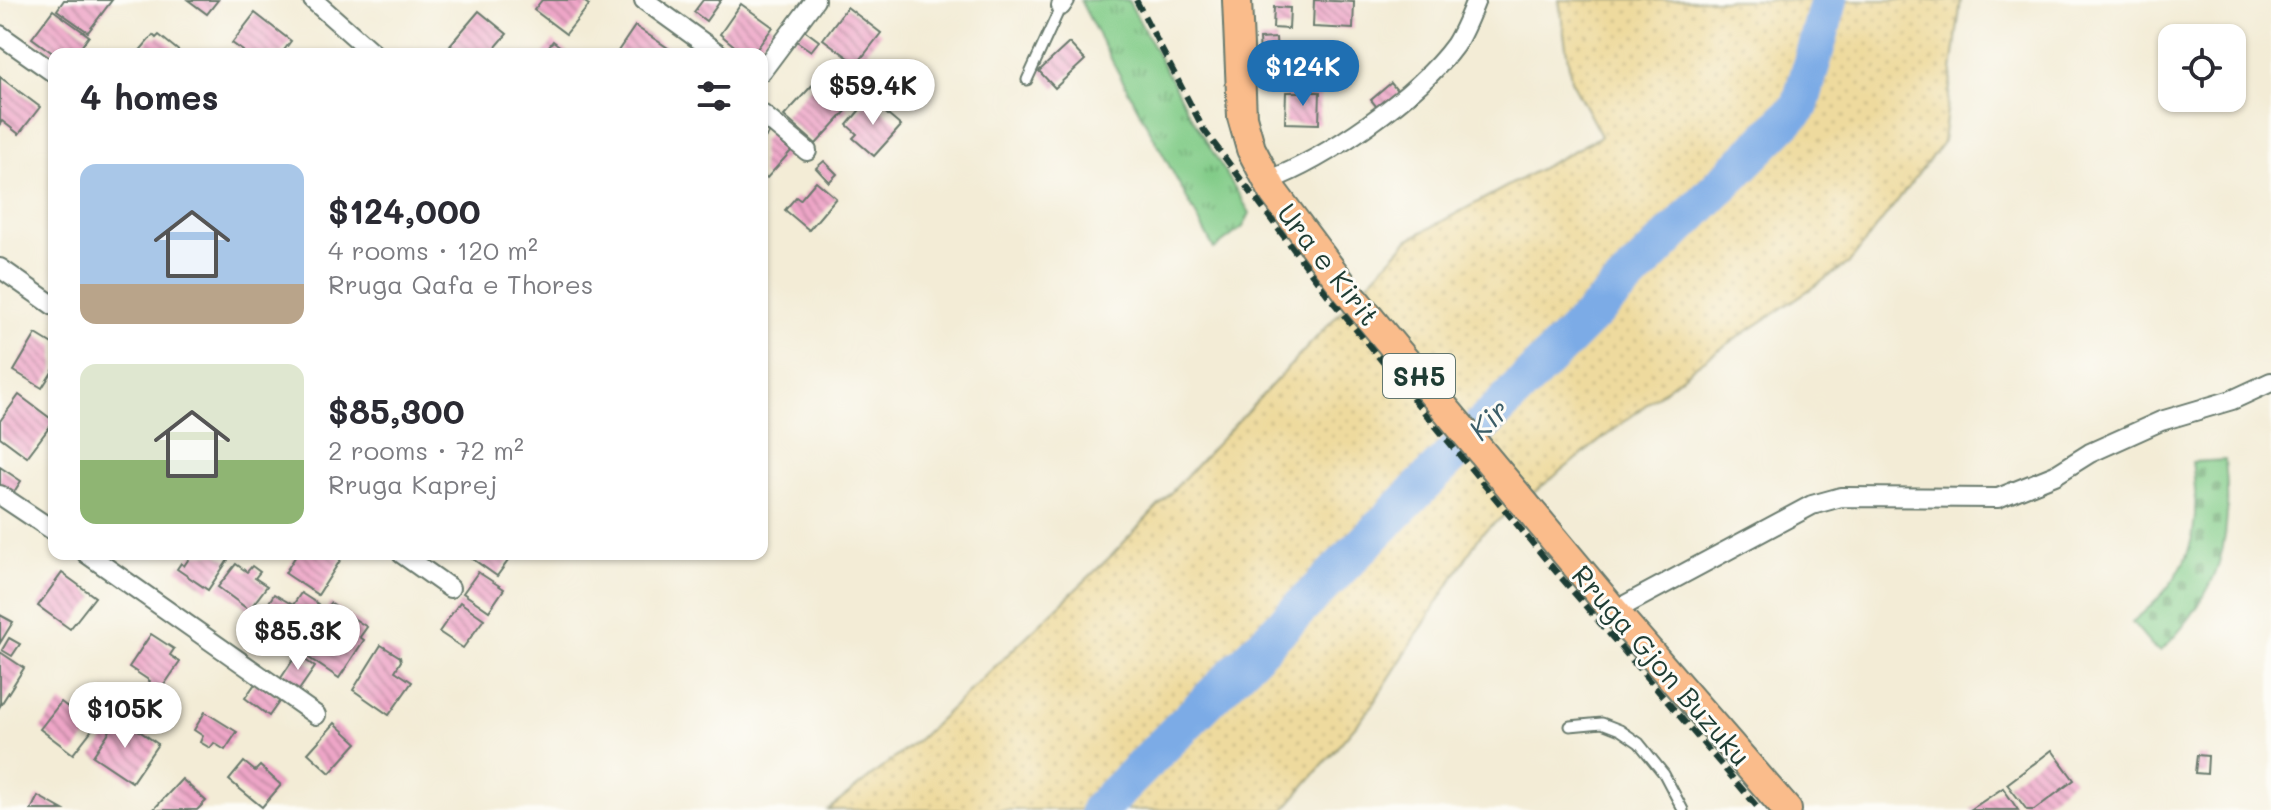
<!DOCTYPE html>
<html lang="en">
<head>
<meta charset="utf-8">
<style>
  :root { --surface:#fff; --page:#f2f2f3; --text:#2b2b33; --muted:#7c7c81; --accent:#1f6fb2 }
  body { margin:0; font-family:Mali,sans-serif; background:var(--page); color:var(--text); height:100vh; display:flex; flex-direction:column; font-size:30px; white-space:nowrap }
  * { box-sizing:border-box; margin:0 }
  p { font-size:26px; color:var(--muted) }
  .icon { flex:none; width:44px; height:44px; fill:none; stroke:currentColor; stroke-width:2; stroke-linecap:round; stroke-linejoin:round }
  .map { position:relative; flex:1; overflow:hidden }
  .panel { position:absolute; left:48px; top:48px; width:720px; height:512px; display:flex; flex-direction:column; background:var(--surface); border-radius:16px; box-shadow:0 2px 6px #0004 }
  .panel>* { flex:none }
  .controls { position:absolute; left:2158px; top:24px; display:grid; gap:16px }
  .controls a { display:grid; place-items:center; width:88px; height:88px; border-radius:16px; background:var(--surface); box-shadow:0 2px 6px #0004; font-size:40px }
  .price { position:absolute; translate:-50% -68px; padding:0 18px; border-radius:28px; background:#fff; color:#222; font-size:26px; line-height:52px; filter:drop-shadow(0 2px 4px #0008) }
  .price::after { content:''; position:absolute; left:50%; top:48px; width:24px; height:18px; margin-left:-12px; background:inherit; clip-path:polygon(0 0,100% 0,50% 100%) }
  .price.on { background:var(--accent); color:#fff }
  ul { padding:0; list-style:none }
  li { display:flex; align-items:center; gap:24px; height:200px; padding:0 32px }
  li span { display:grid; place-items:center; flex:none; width:224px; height:160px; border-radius:16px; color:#555 }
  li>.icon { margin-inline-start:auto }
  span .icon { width:96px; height:96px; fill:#fffc; stroke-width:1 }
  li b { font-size:34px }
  h2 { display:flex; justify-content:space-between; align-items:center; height:96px; padding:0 32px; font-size:34px }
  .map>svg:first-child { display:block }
  .grass { fill:url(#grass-tufts); stroke:#50845e; stroke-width:2 }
  .sand { fill:url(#sand-dots); stroke:#868c69; stroke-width:2 }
  .cemetery { fill:url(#cemetery-stones); stroke:#50845e; stroke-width:2 }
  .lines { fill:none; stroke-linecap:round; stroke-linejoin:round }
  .river { stroke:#7cabe6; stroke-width:38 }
  .building { fill:url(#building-back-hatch) }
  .lane-casing { stroke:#697a6d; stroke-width:13 }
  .street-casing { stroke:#697a6d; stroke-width:22 }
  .primary-casing { stroke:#697a6d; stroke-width:32 }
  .lane { stroke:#fff; stroke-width:9 }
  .street { stroke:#fff; stroke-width:18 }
  .primary { stroke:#fabc8b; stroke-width:28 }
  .rail { stroke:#1f3d34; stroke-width:6; stroke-dasharray:12 6; stroke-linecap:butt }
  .labels { text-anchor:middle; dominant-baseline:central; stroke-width:6; stroke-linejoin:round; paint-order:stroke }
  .shield { fill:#fdfcf7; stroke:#62766e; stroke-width:2 }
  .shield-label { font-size:26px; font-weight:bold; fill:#1f3d34 }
  .street-label { font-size:28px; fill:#1f3d34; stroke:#fdfcf7 }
  .water-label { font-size:30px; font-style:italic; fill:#3b5e69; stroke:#fdfcf7 }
</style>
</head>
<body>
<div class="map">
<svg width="2271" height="810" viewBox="0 0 2271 810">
  <defs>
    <pattern id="grass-tufts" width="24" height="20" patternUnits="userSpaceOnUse" patternTransform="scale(2)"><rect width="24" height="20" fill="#82cc88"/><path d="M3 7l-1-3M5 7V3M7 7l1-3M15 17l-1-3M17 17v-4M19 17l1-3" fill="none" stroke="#6aa770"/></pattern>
    <pattern id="sand-dots" width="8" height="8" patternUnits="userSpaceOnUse" patternTransform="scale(2)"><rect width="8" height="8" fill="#eeda9e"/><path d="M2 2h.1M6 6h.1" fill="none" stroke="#ccbc89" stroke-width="1.8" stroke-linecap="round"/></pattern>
    <pattern id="cemetery-stones" width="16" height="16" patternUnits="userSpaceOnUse" patternTransform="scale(2)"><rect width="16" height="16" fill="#82cc88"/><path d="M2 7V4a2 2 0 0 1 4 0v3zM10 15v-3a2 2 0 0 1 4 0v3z" fill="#6aa770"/></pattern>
    <pattern id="building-back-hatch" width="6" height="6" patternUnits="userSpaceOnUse" patternTransform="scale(2)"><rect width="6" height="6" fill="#eea6c7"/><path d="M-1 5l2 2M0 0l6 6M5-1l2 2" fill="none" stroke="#c088a2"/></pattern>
  </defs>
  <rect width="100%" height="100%" fill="#fdfcf7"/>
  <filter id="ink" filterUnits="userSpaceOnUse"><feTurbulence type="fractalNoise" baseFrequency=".0125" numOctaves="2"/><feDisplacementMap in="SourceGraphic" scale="16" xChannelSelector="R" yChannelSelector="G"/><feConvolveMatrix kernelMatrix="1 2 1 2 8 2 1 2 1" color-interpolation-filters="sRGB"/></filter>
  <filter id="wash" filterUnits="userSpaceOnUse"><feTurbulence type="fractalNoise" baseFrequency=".006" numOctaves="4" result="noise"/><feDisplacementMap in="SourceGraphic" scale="32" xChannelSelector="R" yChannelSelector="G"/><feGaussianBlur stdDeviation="1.8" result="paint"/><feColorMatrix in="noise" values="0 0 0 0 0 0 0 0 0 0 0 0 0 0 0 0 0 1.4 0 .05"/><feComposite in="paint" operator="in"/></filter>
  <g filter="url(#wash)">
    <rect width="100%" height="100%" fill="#f3ecd6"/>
    <path class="grass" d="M1080 0H1128L1186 108 1250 213 1243 227 1214 249C1170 165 1123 84 1080 0Z"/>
    <path class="sand" d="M1559 0H1961L1943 142 1849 263 1698 364 1482 533 1369 710 1284 810H828L919 739 1113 554 1409 239 1601 136 1571 80Z"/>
    <path class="cemetery" d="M2225 460C2234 543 2220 591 2161 651L2154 648 2132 622C2190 577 2203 534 2192 462Z"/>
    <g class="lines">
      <path class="river" d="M1099 810 1800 106 1829 0"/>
    </g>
    <g id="blocks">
      <g class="building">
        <path d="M64 0H112L88 32 57 10Z"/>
        <path d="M188 0H218L207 14Z"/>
        <path d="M542 0H582L589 5 566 34 534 10Z"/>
        <path d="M703 0H721L706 21 694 12Z"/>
        <path d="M1314 0 1354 2 1353 29 1313 27Z"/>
        <path d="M741 4 773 27 753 54H744L720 34Z"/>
        <path d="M847 7 881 33 857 64 823 39Z"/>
        <path d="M1274 7 1290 8 1289 29 1273 28Z"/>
        <path d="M53 10 89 36 76 54H54L32 38Z"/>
        <path d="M479 11 507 34 490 54H460L450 45Z"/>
        <path d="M255 13 291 41 281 54H241L243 51 232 43Z"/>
        <path d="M635 26 674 52 672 54H616Z"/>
        <path d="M803 29 819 41 811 51 795 40Z"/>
        <path d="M153 35 156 38 159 35 180 52 178 54H137Z"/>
        <path d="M1276 38 1278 71H1261L1259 39Z"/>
        <path d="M553 41 570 54H543Z"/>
        <path d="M1069 43 1085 60 1055 88 1039 71Z"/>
        <path d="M0 77 40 107 19 134 2 121 0 124Z"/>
        <path d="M817 80 848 109 816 144 784 116Z"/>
        <path d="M1391 83 1400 94 1380 111 1371 100Z"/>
        <path d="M1286 92H1320L1319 124 1285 123Z"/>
        <path d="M869 99 901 126 874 156 853 138 857 134 847 125Z"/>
        <path d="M770 132 791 151 767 178 762 174V141Z"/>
        <path d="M824 161 837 174 829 182 816 168Z"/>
        <path d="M816 181 836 198 809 230 785 210 796 197 800 200Z"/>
        <path d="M36 334 54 345V369L42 388 14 371Z"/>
        <path d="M19 395 54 421 27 457 0 437V421Z"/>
        <path d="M0 467 21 481 12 495 0 487Z"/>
        <path d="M192 554H218L228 560 208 590 177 569 181 563 184 566Z"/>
        <path d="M297 554H334L341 559 318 595 285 573Z"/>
        <path d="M472 554H513L497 576 470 557Z"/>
        <path d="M236 564 247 572 252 566 260 572 255 578 267 586 249 610 218 587Z"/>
        <path d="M478 572 504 589 489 611 463 593Z"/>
        <path d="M62 573 95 597 70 629 38 606Z"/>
        <path d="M301 593 318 604 296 641 259 619 274 594 293 605Z"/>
        <path d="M460 602 484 619 463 648 439 632Z"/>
        <path d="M330 603 367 627 360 637 364 640 339 678 300 652Z"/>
        <path d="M0 615 13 622 0 643Z"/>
        <path d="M151 634 174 649 170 655 180 662 153 701 142 694 150 681 129 667Z"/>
        <path d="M9 638 20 644 12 656 2 650Z"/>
        <path d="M381 645 400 657 401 661 395 671 412 682 389 715 353 690Z"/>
        <path d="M0 652 24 668 0 706Z"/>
        <path d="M297 654 315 667 299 690 281 678Z"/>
        <path d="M257 681 281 699 269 716 245 698Z"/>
        <path d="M61 702 94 727 73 754 40 729Z"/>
        <path d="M205 712 237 732 225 750 214 743 210 748 200 742 203 736 194 730Z"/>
        <path d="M119 717 158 744 132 782 93 756Z"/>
        <path d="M335 723 357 743 330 773 308 753Z"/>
        <path d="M2052 750 2074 780 2034 810H2027L2007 784Z"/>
        <path d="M2197 755 2208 756 2207 774 2195 773Z"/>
        <path d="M244 762 255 771 260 766 281 785 262 807 229 780Z"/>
        <path d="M182 779 206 801 197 810H153Z"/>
        <path d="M2003 788 2018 810H1970Z"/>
        <path d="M38 796 63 810H31Z"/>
      </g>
    </g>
  </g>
  <g filter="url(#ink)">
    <use href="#blocks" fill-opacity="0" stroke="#697a6d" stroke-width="2"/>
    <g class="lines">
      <g class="lane-casing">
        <g id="lane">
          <path d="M1027 80 1061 6"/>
          <path d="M1570 726 1602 723 1620 730 1639 743 1664 774 1683 810"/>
        </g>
      </g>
      <g class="street-casing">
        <g id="street">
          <path d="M313 0 374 54"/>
          <path d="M644 0 719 54"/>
          <path d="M1061 6 1065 0"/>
          <path d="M0 35 54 73"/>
          <path d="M762 71 815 0"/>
          <path d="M762 114 807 151"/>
          <path d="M1267 181C1326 159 1418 96 1455 45 1464 31 1470 15 1476 0"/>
          <path d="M0 268 54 306"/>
          <path d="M0 495 54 531"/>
          <path d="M87 554 316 715"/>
          <path d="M402 554 450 588"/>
          <path d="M1614 611 1812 505 1841 497 1998 498 2055 475 2090 453 2161 421 2232 400 2271 382"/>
        </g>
      </g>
      <g class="primary-casing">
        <path id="primary" d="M1237 0 1242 117 1251 149 1274 193 1348 292 1614 611 1787 810"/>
      </g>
      <use href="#lane" class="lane"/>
      <use href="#street" class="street"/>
      <use href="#primary" class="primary"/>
      <path class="rail" d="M1136 0 1204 130 1333 302 1552 567 1760 810"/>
    </g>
  </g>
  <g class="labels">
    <rect class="shield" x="1383" y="354" width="72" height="44" rx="6"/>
    <g class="shield-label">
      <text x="1419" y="376">SH5</text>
    </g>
    <g class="street-label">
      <text transform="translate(1329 264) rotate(52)">Ura e Kirit</text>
      <text transform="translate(1662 665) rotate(49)">Rruga Gjon Buzuku</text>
    </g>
    <g class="water-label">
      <text transform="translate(1488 419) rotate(-45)">Kir</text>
    </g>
  </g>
</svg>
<div class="controls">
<a><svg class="icon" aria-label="locate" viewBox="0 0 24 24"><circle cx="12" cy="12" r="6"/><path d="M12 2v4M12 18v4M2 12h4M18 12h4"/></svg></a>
</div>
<b class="price on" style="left:1303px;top:108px">$124K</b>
<b class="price" style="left:873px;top:127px">$59.4K</b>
<b class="price" style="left:298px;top:672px">$85.3K</b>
<b class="price" style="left:125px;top:750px">$105K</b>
<section class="panel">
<h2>4 homes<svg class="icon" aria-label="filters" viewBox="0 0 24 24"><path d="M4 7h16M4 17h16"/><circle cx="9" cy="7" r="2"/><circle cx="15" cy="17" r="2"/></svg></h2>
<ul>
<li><span style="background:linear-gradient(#a9c7e8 75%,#b9a48a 0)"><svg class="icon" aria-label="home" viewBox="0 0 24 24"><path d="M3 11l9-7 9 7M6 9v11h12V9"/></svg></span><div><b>$124,000</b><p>4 rooms · 120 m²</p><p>Rruga Qafa e Thores</p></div></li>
<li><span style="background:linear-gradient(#dfe7d0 60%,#8fb573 0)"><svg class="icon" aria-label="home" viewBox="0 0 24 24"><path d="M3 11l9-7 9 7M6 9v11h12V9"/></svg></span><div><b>$85,300</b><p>2 rooms · 72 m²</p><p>Rruga Kaprej</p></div></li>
</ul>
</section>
</div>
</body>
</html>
